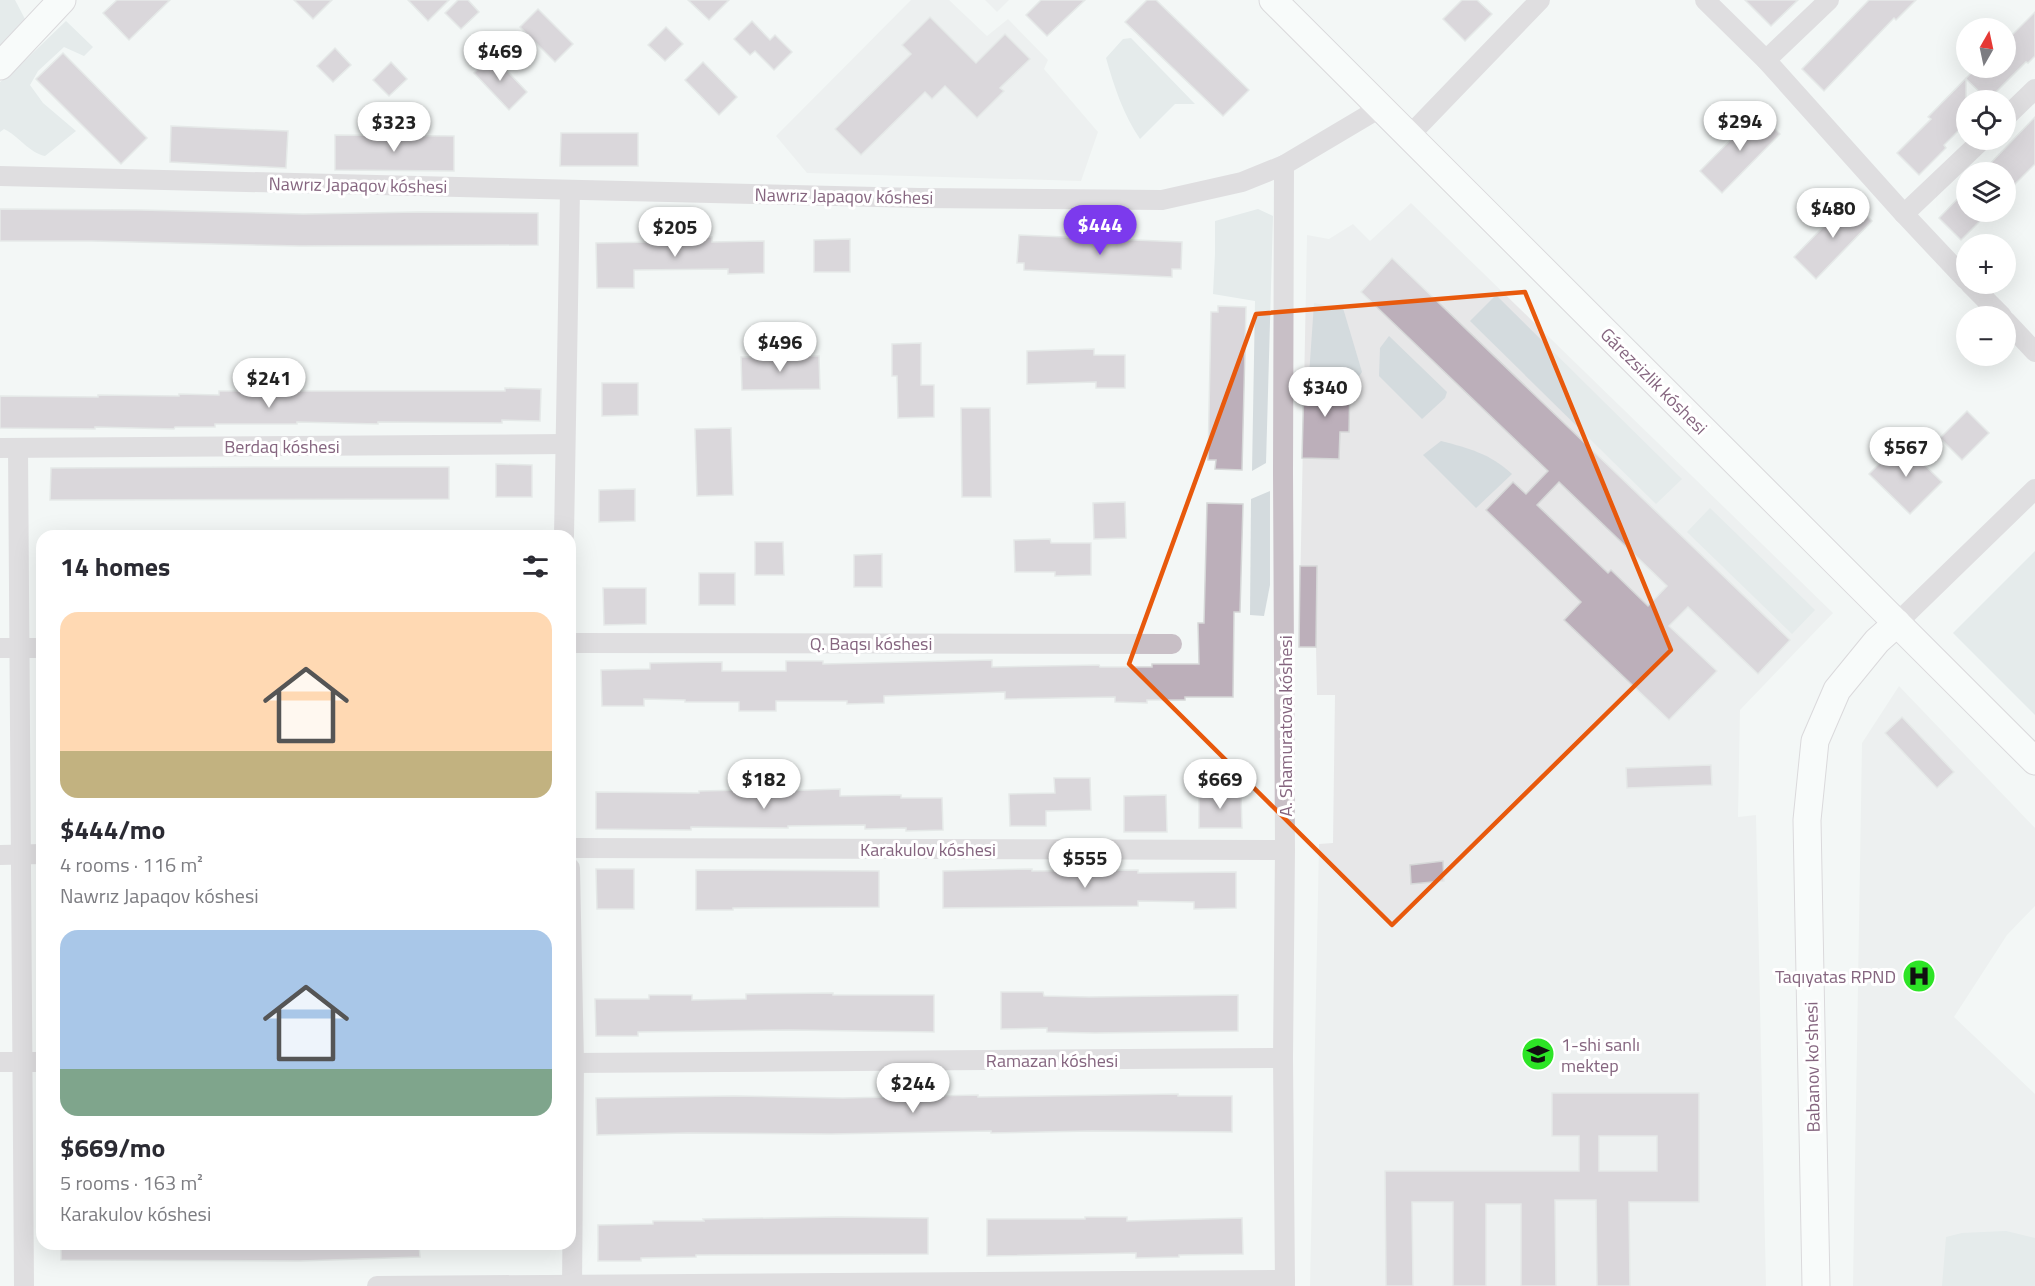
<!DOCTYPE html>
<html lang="en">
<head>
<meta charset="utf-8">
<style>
  :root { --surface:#fff; --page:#f2f2f3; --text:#2b2b33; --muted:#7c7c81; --accent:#7c3aed }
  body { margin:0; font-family:"Titillium Web",sans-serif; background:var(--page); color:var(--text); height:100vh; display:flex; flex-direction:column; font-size:22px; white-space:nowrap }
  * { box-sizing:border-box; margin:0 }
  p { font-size:20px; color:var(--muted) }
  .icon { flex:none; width:33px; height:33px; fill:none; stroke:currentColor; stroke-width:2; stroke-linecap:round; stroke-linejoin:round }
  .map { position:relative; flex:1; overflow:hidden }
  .drawer { position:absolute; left:36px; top:530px; width:540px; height:720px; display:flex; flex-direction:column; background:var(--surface); border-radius:18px; box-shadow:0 6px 24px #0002 }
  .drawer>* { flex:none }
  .needle { width:39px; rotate:9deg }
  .buttons { position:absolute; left:1956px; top:18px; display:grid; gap:12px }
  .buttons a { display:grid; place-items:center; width:60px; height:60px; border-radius:50%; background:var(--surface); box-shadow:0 6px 24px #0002; font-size:30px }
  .price { position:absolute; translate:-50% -51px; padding:0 14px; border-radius:21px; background:#fff; color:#222; font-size:20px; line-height:39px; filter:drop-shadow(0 2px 3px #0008) }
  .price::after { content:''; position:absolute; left:50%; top:36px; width:18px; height:14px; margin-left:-9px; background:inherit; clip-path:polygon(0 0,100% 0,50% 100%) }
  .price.current { background:var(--accent); color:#fff }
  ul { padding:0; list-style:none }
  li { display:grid; align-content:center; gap:12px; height:318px; padding:0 24px }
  li span { display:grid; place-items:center; height:186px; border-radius:18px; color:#555 }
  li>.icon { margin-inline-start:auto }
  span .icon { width:108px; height:108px; fill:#fffc; stroke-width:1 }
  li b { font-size:26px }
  h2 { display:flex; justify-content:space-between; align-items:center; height:72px; padding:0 24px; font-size:26px }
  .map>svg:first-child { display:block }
  .built { fill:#e7e7e8 }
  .green { fill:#d4dbde }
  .building { fill:#bcafba; stroke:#d6d8d8; stroke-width:1.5; fill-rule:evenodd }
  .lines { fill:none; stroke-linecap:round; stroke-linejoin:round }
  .secondary-casing { stroke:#beb4bc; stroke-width:29 }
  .street { stroke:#c8bfc6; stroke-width:20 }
  .secondary { stroke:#fff; stroke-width:27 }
  .marked { fill:none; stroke:#e8590c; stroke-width:4.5; stroke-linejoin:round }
  .labels { text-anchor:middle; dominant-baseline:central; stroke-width:6; stroke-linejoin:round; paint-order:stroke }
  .street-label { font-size:18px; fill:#85657f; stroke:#fff }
  .poi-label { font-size:18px; fill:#85657f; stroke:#fff; text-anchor:end }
</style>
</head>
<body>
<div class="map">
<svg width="2035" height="1286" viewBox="0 0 2035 1286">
  <rect width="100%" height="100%" fill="#f3f7f6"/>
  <g class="built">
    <path d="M911 0H949L987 36 1008 19 1048 60 1044 69 1098 132 1081 181 807 173 776 136Z"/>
    <path d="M985 0H1009L997 12Z"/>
    <path d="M1411 203 1833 613 1740 710 1738 817 1756 815 1766 1286H1310L1319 844 1333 843 1335 695H1317L1316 648 1299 647 1307 235 1329 239 1353 224 1370 241Z"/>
    <path d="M1899 686 2035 828V906L2007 935 1954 1017 2035 1094V1286H1853L1862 743Z"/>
  </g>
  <g class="green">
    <path d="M0 0H15L26 21 0 50Z"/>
    <path d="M66 21 93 47 84 56 64 47 38 71 30 85 43 103 76 131 45 156C28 152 20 137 4 129L0 132V82L12 73Z"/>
    <path d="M1131 38 1195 104H1175L1140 139C1123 114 1114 86 1106 58L1123 39Z"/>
    <path d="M1258 209 1273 216 1266 463 1252 471 1255 301 1213 294 1215 254V221Z"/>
    <path d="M1496 295 1682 479 1656 504 1470 321Z"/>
    <path d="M1314 303 1343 308 1362 372 1358 378 1341 375 1309 376Z"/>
    <path d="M1389 336 1447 392 1445 398 1422 419 1379 376 1380 348Z"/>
    <path d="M1441 441C1468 448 1491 454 1512 474L1476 508 1423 455Z"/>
    <path d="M1270 491V585L1264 616 1250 615 1251 499Z"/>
    <path d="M1710 508 1815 610 1792 634 1687 532Z"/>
    <path d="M2035 551V715L1953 633Z"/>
    <path d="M2006 1231 2035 1238V1286H1942L1946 1237 1962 1233Z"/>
  </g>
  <g class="building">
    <path d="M117 0H170L129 40 103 13Z"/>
    <path d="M294 0H332L313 19Z"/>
    <path d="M408 0H449L428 21Z"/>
    <path d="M458 0H468L479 12 461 29 445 13Z"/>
    <path d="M688 0H729L709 20Z"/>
    <path d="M1041 0H1085L1047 36 1026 15Z"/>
    <path d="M1147 0H1156L1249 90 1223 116 1125 22Z"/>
    <path d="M1462 0H1477L1492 14 1465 41 1443 19Z"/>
    <path d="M1745 0H1798L1771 26Z"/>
    <path d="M1869 0H1916L1896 20 1894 18 1824 91 1802 69Z"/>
    <path d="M538 9 573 44 555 62 520 27Z"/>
    <path d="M2035 12V56L2028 63 2026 62 1988 100 1966 79V123L1944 145 1946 148 1919 175 1897 153 1931 119 1928 117 1976 68H2006V41Z"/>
    <path d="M930 17 976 63 1005 34 1030 59 1000 88 1004 91 977 118 945 86 932 99 925 92 861 155 835 129 911 54 902 45Z"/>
    <path d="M752 21 770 40 775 35 792 52 774 70 755 51 750 55 734 39Z"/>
    <path d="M666 27 683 44 665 61 648 45Z"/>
    <path d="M335 48 351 65 333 82 317 66Z"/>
    <path d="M63 53 147 138 121 164 36 79Z"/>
    <path d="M492 55 527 92 509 110 474 73Z"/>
    <path d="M391 62 407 79 389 96 373 80Z"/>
    <path d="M703 62 737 97 719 115 685 80Z"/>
    <path d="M1758 112 1780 134 1722 193 1700 171Z"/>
    <path d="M2035 117V164L2006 193V172H1982Z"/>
    <path d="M171 126 288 131 286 168 170 162Z"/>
    <path d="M561 133H638V166H560Z"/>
    <path d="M335 135 454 136V171L335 170Z"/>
    <path d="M1966 190V212H1989L1961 240 1939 218Z"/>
    <path d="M1850 199 1872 221 1816 279 1794 257Z"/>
    <path d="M0 209 140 210 303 214 419 212 538 213V245L300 246 92 241H0Z"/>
    <path d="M1019 235 1182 242 1181 269H1172V277L1024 270V263H1017Z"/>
    <path d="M653 237H712V242L764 241V273L728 274V269L634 270V288H597L596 243 653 242Z"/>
    <path d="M850 239V272H814V240Z"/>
    <path d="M1392 258 1790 640 1758 674 1688 607 1669 626 1717 671 1669 720 1564 620 1581 602 1486 510 1513 482 1526 494 1548 471 1361 292ZM1559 482 1667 586 1648 606 1611 570 1608 573 1537 505Z"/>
    <path d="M1218 306 1246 307 1242 470 1215 469 1216 460H1208L1211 312H1218Z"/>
    <path d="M921 343V385H934V417L898 418 897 376H892V344Z"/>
    <path d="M1094 349V355H1125V388H1096V382L1027 384V351Z"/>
    <path d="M778 356H819L820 389 742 390 741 357Z"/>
    <path d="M1304 381 1350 382 1349 432H1340L1339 459 1302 458Z"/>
    <path d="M602 383H638V415L602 416Z"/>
    <path d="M505 388 541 389 540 421 502 420V423L378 422V424L297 422V424H215V427H175L174 429 95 427V429L0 428V396L98 397V395L179 396V394L219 395V391H505Z"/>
    <path d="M961 408H990L991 497H962Z"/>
    <path d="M1967 411 1989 433 1962 460 1940 438Z"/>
    <path d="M731 428 733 495 697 496 695 429Z"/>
    <path d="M1901 442 1942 482 1910 514 1869 474Z"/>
    <path d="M496 464 532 465V497H496Z"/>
    <path d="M254 467H449V499L50 500 51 468Z"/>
    <path d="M635 489V521L599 522V490Z"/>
    <path d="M1125 502 1126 538 1094 539 1093 503Z"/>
    <path d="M1207 503 1243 504 1240 612H1234L1233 697H1185V700H1147V703L1115 702V697L1005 699V692L884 696V703L847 704V701H776V711H739V702H685V700L644 699V706H602L601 670 650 669V663L722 662V671H786V661H823V664L992 660V667L1099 665 1100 667H1152V664H1199L1198 623H1204Z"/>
    <path d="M1050 539 1051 543H1091V575L1055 576V572H1015L1014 540Z"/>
    <path d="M755 542H783L784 575H755Z"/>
    <path d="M882 554V587H854V555Z"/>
    <path d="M1300 566H1317L1316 647H1299Z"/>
    <rect x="699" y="573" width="36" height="32"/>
    <path d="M603 588H646V624L604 625Z"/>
    <path d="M1902 717 1954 772 1937 788 1885 733Z"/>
    <path d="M1711 765 1712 785 1627 788 1626 768Z"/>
    <path d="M1054 778H1090L1091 810 1046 811V826H1010L1009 794 1055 793Z"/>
    <path d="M840 789V796L901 795V798H942L943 830 906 831V828L865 829V825L788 826V828L691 827V830L596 829V792L699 793V791L742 790V792Z"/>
    <path d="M1199 792H1241L1242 828H1199Z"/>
    <path d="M1166 795 1167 832H1124V796Z"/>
    <path d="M1443 861 1444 881 1411 884 1410 865Z"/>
    <path d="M596 869H634V909H597Z"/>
    <path d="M1032 869V871L1138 870V873L1236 872V908L1194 909V902L1138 901V906L943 908V871Z"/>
    <path d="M696 870 879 871V907L733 908V910H696Z"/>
    <path d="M1001 992H1043L1044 996 1089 997 1238 995V1031L1095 1033 1047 1032V1028L1001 1029Z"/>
    <path d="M833 993V995H934V1032L789 1030 638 1032V1036H596L595 999H649V995H692V1000L746 999V994Z"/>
    <path d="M1552 1093H1699V1202H1629L1630 1286H1597L1596 1200H1555L1556 1286H1521V1204H1486V1286H1453V1202H1412L1413 1286H1386L1385 1171H1579V1136H1552ZM1599 1136H1657V1171H1599Z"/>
    <path d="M1178 1094V1096H1232V1132L1092 1131 991 1133V1131L831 1134 688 1133 597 1135 596 1098 735 1096 843 1098 978 1095V1097Z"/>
    <path d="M838 1217 928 1218V1254L696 1255V1257L641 1258V1261H598V1225L653 1224V1221H704L703 1219Z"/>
    <path d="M1085 1217H1127V1221L1242 1218 1243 1254 1179 1255V1257L1136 1258V1253L987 1256V1219H1085Z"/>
    <path d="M61 1244H419L420 1257 300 1261 61 1260Z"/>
  </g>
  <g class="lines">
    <g class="secondary-casing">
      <g id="secondary">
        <path d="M1273 0 2035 761"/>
        <path d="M0 66 62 0"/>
        <path d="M1816 1286 1807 820 1815 741 1837 690 1877 641 1897 623"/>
      </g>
    </g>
    <g class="street">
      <path d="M1705 0 1766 60 1904 214 1966 280"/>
      <path d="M1766 60 1829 0"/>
      <path d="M2006 117 2035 89"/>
      <path d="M1409 136 1540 0"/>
      <path d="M1284 165 1283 473 1285 850 1283 1058 1285 1286"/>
      <path d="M0 176 919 198 1162 200 1242 182 1284 165 1380 108"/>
      <path d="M1904 214 1982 140"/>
      <path d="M1970 284 2002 316"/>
      <path d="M2006 321 2035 352"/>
      <path d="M0 448 564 444"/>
      <path d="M18 448 24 1286"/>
      <path d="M564 536 570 190"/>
      <path d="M1897 623 2035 489"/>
      <path d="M570 643 1172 644"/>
      <path d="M0 648H42"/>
      <path d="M570 848 1285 850"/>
      <path d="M0 855 42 854"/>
      <path d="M570 868 574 1063 572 1286"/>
      <path d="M0 1062H42"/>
      <path d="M570 1063 1283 1058"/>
      <path d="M377 1286 1285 1280"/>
    </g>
    <use href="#secondary" class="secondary"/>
  </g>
  <path d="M0 0H2035V1286H0ZM1525 292 1671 650 1392 925 1129 664 1256 314Z" fill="#f3f7f6" fill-opacity=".55" fill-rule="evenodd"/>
  <path class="marked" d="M1525 292 1671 650 1392 925 1129 664 1256 314Z"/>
  <defs>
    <g id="hospital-disc" transform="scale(1.725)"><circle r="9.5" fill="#2de426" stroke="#fff"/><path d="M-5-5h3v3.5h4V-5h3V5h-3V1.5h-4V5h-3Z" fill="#111"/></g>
    <g id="school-disc" transform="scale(1.725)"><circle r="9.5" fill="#2de426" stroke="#fff"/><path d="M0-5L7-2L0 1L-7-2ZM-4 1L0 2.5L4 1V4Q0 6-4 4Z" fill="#111"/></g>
  </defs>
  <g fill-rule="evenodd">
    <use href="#hospital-disc" x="1919" y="976"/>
    <use href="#school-disc" x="1538" y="1054"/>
  </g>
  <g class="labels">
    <g class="street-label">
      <text transform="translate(358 185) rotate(1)">Nawrız Japaqov kóshesi</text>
      <text transform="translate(844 196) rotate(1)">Nawrız Japaqov kóshesi</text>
      <text transform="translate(1654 381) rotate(45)">Gárezsizlik kóshesi</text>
      <text x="282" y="446">Berdaq kóshesi</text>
      <text x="871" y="643">Q. Baqsı kóshesi</text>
      <text transform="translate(1285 726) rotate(-90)">A. Shamuratova kóshesi</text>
      <text x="928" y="849">Karakulov kóshesi</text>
      <text x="1052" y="1060">Ramazan kóshesi</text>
      <text transform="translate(1812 1067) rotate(-91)">Babanov ko'shesi</text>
    </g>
    <g class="poi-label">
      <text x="1896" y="976">Taqıyatas RPND</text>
      <text x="1561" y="1044" text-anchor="start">1-shi sanlı<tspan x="1561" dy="21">mektep</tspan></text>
    </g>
  </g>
</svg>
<div class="buttons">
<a><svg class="needle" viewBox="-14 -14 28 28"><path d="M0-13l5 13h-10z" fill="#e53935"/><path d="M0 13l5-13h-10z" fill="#7c7c81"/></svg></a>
<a><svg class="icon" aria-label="locate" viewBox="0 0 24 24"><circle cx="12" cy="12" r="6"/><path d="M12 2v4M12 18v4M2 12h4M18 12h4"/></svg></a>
<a><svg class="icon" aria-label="layers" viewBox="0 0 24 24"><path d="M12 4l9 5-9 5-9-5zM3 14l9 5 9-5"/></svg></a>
<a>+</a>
<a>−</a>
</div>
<b class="price" style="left:500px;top:82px">$469</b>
<b class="price" style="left:1740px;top:152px">$294</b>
<b class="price" style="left:394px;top:153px">$323</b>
<b class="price" style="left:1833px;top:239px">$480</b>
<b class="price current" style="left:1100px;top:256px">$444</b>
<b class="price" style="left:675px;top:258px">$205</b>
<b class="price" style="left:780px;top:373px">$496</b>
<b class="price" style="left:269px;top:409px">$241</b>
<b class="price" style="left:1325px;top:418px">$340</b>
<b class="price" style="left:1906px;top:478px">$567</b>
<b class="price" style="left:764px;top:810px">$182</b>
<b class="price" style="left:1220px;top:810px">$669</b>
<b class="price" style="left:1085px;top:889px">$555</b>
<b class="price" style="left:913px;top:1114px">$244</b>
<section class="drawer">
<h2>14 homes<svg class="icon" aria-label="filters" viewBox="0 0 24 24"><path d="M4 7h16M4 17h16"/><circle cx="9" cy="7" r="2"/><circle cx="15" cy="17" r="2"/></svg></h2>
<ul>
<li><span style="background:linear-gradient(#ffd9b3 75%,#c2b280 0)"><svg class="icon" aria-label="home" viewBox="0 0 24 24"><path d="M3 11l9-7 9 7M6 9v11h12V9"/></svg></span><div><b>$444/mo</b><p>4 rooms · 116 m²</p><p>Nawrız Japaqov kóshesi</p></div></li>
<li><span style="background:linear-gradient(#a9c7e8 75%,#7fa58c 0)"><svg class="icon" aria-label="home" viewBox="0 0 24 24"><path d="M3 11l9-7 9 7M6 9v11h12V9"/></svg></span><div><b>$669/mo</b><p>5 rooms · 163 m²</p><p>Karakulov kóshesi</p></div></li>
</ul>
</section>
</div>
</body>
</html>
